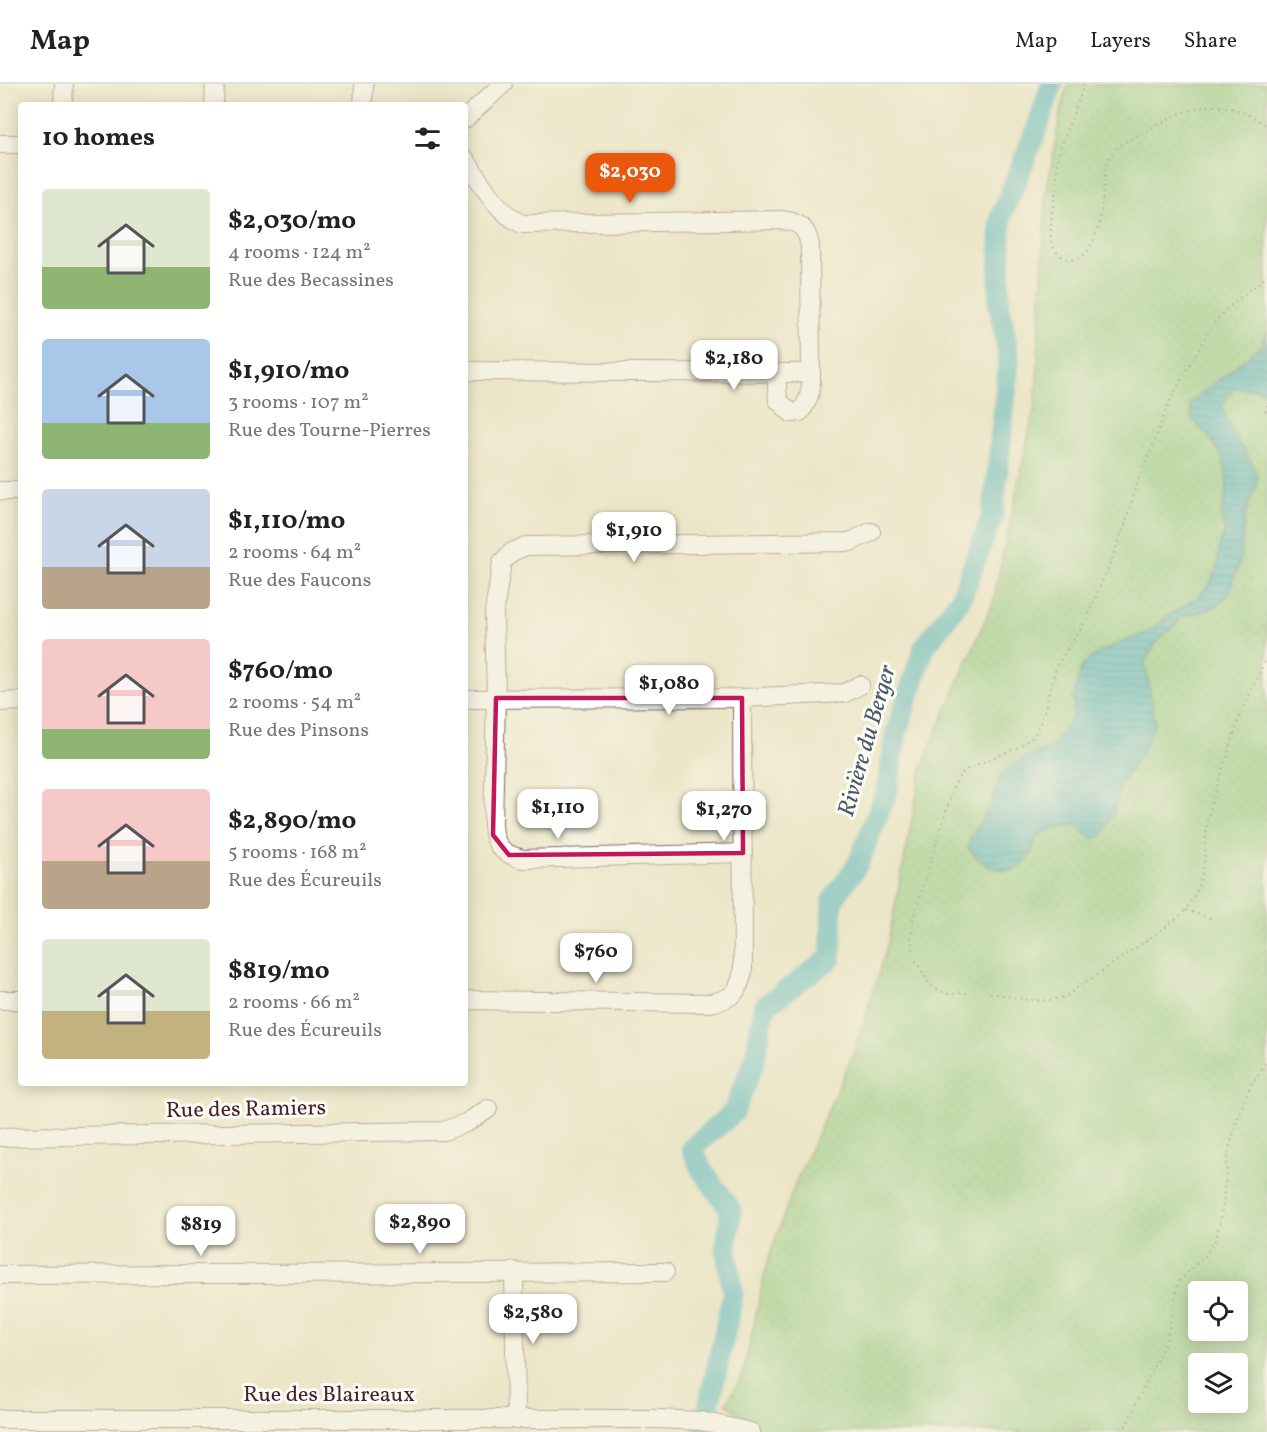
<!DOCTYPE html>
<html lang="en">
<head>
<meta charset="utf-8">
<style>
  :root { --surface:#fff; --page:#f6f6f6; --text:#222; --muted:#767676; --line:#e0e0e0; --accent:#ea580c }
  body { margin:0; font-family:Vollkorn,serif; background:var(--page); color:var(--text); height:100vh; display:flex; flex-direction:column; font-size:22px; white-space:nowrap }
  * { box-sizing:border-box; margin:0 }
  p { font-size:20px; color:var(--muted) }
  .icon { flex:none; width:33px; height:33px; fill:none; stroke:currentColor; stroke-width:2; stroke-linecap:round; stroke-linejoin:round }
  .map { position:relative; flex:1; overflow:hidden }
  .sheet { position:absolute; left:18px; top:18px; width:450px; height:984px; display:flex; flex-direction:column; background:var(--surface); border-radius:6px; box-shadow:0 3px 15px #0003 }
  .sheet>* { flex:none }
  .fabs { position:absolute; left:1188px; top:1197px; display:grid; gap:12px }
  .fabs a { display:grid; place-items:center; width:60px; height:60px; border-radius:6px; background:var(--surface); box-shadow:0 3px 15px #0003; font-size:30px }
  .price { position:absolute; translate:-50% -51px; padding:0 14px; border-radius:12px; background:#fff; color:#222; font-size:20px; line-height:39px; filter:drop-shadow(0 2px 3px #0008) }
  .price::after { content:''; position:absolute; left:50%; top:36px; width:18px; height:14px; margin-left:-9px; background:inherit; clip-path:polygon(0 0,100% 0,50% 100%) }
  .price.selected { background:var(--accent); color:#fff }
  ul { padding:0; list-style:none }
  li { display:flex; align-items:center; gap:18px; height:150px; padding:0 24px }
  li span { display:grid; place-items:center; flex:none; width:168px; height:120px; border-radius:6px; color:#555 }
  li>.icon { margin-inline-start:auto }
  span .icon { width:72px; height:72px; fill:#fffc; stroke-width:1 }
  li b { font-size:26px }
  h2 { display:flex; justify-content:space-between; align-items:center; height:72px; padding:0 24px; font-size:26px }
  header { display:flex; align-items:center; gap:36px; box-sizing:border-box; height:84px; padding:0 30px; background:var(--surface); border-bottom:2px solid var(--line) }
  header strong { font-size:28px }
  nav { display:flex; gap:33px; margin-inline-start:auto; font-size:21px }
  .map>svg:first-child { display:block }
  .grass { fill:url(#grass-dots); stroke:#6c7658; stroke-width:1.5; fill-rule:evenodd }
  .water { fill:url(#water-rules); stroke:#496a77; stroke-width:1.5 }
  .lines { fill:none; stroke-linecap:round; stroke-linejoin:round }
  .river { stroke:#48b6c3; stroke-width:22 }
  .minor-casing { stroke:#836562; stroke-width:20 }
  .path { stroke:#836562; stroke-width:2; stroke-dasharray:1.5 4.5; stroke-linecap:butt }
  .minor { stroke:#fff; stroke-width:18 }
  .marked { fill:none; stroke:#c2185b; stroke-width:4.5; stroke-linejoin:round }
  .labels { text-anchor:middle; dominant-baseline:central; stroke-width:6; stroke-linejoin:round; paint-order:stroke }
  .street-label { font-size:22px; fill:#4a1f2b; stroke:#fdfcf7 }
  .water-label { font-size:24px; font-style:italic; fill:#495b68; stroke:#fdfcf7 }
</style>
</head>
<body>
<header>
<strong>Map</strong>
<nav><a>Map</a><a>Layers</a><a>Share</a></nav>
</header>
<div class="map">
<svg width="1267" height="1348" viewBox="0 0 1267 1348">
  <defs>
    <pattern id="grass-dots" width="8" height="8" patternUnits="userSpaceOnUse" patternTransform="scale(1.5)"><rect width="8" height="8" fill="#8ece85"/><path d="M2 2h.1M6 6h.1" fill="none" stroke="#7cb073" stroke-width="1.8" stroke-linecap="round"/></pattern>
    <pattern id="water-rules" width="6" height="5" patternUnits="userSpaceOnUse" patternTransform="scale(1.5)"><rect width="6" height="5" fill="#48b6c3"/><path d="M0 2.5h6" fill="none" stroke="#3e939f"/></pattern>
  </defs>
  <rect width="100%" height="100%" fill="#fdfcf7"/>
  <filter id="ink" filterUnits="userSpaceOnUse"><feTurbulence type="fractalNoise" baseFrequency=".0167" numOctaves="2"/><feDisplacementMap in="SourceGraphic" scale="12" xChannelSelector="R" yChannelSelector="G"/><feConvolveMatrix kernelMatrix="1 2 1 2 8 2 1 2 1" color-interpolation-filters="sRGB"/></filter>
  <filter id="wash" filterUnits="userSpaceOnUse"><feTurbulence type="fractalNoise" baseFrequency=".008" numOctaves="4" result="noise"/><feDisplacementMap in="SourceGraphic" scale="24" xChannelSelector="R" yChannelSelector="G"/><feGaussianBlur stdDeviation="1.35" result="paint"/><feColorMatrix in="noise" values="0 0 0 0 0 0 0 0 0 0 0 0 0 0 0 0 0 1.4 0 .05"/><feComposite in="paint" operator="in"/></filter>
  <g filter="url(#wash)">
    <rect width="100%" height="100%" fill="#ece6c8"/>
    <path class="grass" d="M1068 0H1267V1348H754V1343L726 1319 743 1290 767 1179 796 1097 855 966 887 863 923 679 993 518 1036 316 1046 112 1060 30ZM1198 1208H1238V1246H1198ZM1198 1280H1238V1318H1198Z"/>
    <path class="water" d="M1267 248V309L1258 305 1233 304 1226 314 1222 324 1233 350 1252 379 1257 392 1256 402 1245 430 1240 477 1228 511 1215 523 1183 533 1156 559 1145 577 1155 638 1144 664 1120 699 1114 728 1101 753 1090 754 1076 741 1053 744 1036 753 1030 772 1013 787C993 786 979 781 968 762L971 753 991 721 1001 692 1009 684 1028 673 1052 664 1074 630V613L1081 584 1090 575 1101 567 1148 548 1169 531 1197 514 1211 499 1218 477 1220 459 1225 447C1217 423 1224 431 1226 410 1230 379 1215 355 1192 336L1190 319 1261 262Z"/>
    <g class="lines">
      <path class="river" d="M703 1348 733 1210 726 1164 731 1126 701 1085 692 1064 733 1029 754 978 765 922 831 874 832 817 858 780 887 707 896 649 924 564 961 514 993 430 1009 275 999 220 1001 133 1036 47 1052 0"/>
    </g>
  </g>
  <g filter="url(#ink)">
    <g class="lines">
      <g class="minor-casing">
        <g id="minor">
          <path d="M63 21 64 0"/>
          <path d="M214 21 215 0"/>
          <path d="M363 21 364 0"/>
          <path d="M465 35 503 0"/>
          <path d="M0 60H21"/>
          <path d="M465 75C481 98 496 128 522 140L780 136C799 137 807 144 810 162L811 289 465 287"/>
          <path d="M776 289 778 316 791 329 800 328C811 315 811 305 811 289"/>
          <path d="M0 407H21"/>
          <path d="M465 615 742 614 845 609 860 601"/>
          <path d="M0 618 21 617"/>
          <path d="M743 769 523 775C503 770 494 763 493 741L496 614 494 528 502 478 512 468 526 462 850 458 871 448"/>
          <path d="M0 916H21"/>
          <path d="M465 916 711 919C734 914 738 909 743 887L742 614"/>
          <path d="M0 1053 444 1047 468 1038 488 1025"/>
          <path d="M514 1187 516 1336"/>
          <path d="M0 1191 665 1188"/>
          <path d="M0 1335H658L701 1337 751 1348"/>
        </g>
      </g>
      <g class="path">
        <path d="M1084 0C1077 24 1066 45 1059 69 1056 77 1057 87 1057 96 1055 115 1049 136 1051 155 1052 164 1059 173 1068 175 1075 177 1084 172 1088 167 1100 149 1102 121 1104 100 1105 92 1105 82 1109 74 1115 61 1129 56 1141 50 1189 23 1217 7 1267 42"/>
        <path d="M1267 321 1265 326 1267 329"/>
        <path d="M1186 826 1214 836"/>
        <path d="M967 909 949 910 938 906 929 900 916 877 911 855 914 831 954 702 961 690 967 685 1019 663 1033 653 1041 638 1057 581 1086 536 1110 479 1124 444 1138 396 1153 361 1170 316 1213 240 1230 222 1267 192"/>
        <path d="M990 909C1018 913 1038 922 1066 912L1173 838 1186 826 1196 808 1201 794 1204 779 1207 738 1210 725 1240 632 1267 572"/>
        <path d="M1015 1348H1018"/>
        <path d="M1123 1348 1167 1254 1178 1198 1205 1172 1215 1156 1221 1135 1229 1064 1240 1027 1250 1003 1267 977"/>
      </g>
      <use href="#minor" class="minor"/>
    </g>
  </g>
  <path d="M0 0H1267V1348H0ZM496 614H742L743 769 509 771 493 751Z" fill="#ece6c8" fill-opacity=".55" fill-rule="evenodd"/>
  <path class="marked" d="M496 614H742L743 769 509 771 493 751Z"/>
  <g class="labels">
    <g class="street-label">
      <text transform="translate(246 1026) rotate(-1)">Rue des Ramiers</text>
      <text x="329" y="1311">Rue des Blaireaux</text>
    </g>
    <g class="water-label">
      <text transform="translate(868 657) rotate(-74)">Rivière du Berger</text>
    </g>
  </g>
</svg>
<div class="fabs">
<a><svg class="icon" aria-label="locate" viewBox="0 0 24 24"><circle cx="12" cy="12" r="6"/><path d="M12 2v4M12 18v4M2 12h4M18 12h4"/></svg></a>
<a><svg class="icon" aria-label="layers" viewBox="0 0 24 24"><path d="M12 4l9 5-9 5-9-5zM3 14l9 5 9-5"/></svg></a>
</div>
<b class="price selected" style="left:630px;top:120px">$2,030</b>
<b class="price" style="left:734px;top:307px">$2,180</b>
<b class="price" style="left:634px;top:479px">$1,910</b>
<b class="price" style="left:669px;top:632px">$1,080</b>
<b class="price" style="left:558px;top:756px">$1,110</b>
<b class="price" style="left:724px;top:758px">$1,270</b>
<b class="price" style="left:596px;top:900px">$760</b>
<b class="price" style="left:420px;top:1171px">$2,890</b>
<b class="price" style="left:201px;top:1173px">$819</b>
<b class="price" style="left:533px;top:1261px">$2,580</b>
<section class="sheet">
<h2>10 homes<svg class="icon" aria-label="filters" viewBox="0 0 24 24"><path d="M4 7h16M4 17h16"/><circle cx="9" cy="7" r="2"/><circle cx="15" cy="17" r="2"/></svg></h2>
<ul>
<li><span style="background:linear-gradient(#dfe7d0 65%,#8fb573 0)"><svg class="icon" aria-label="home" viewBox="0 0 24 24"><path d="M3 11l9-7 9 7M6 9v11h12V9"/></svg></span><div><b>$2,030/mo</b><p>4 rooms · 124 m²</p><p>Rue des Becassines</p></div></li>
<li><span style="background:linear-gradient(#a9c7e8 70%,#8fb573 0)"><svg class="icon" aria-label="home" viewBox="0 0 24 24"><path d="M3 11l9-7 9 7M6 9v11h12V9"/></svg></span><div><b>$1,910/mo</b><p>3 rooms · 107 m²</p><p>Rue des Tourne-Pierres</p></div></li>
<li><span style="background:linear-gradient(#c9d6e8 65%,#b9a48a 0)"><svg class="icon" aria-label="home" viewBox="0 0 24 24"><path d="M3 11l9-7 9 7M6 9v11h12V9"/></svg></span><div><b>$1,110/mo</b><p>2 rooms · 64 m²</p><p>Rue des Faucons</p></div></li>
<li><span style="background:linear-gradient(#f6c9c9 75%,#8fb573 0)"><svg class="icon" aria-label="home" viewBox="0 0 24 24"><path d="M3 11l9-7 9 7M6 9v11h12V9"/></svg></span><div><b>$760/mo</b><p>2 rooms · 54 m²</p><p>Rue des Pinsons</p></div></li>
<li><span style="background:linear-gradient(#f6c9c9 60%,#b9a48a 0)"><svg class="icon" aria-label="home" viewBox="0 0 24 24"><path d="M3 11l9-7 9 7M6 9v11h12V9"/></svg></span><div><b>$2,890/mo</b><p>5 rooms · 168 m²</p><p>Rue des Écureuils</p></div></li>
<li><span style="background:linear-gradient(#dfe7d0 60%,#c2b280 0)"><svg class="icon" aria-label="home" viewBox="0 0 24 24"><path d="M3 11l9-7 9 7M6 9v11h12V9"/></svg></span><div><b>$819/mo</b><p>2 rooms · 66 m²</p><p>Rue des Écureuils</p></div></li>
</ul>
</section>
</div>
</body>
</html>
